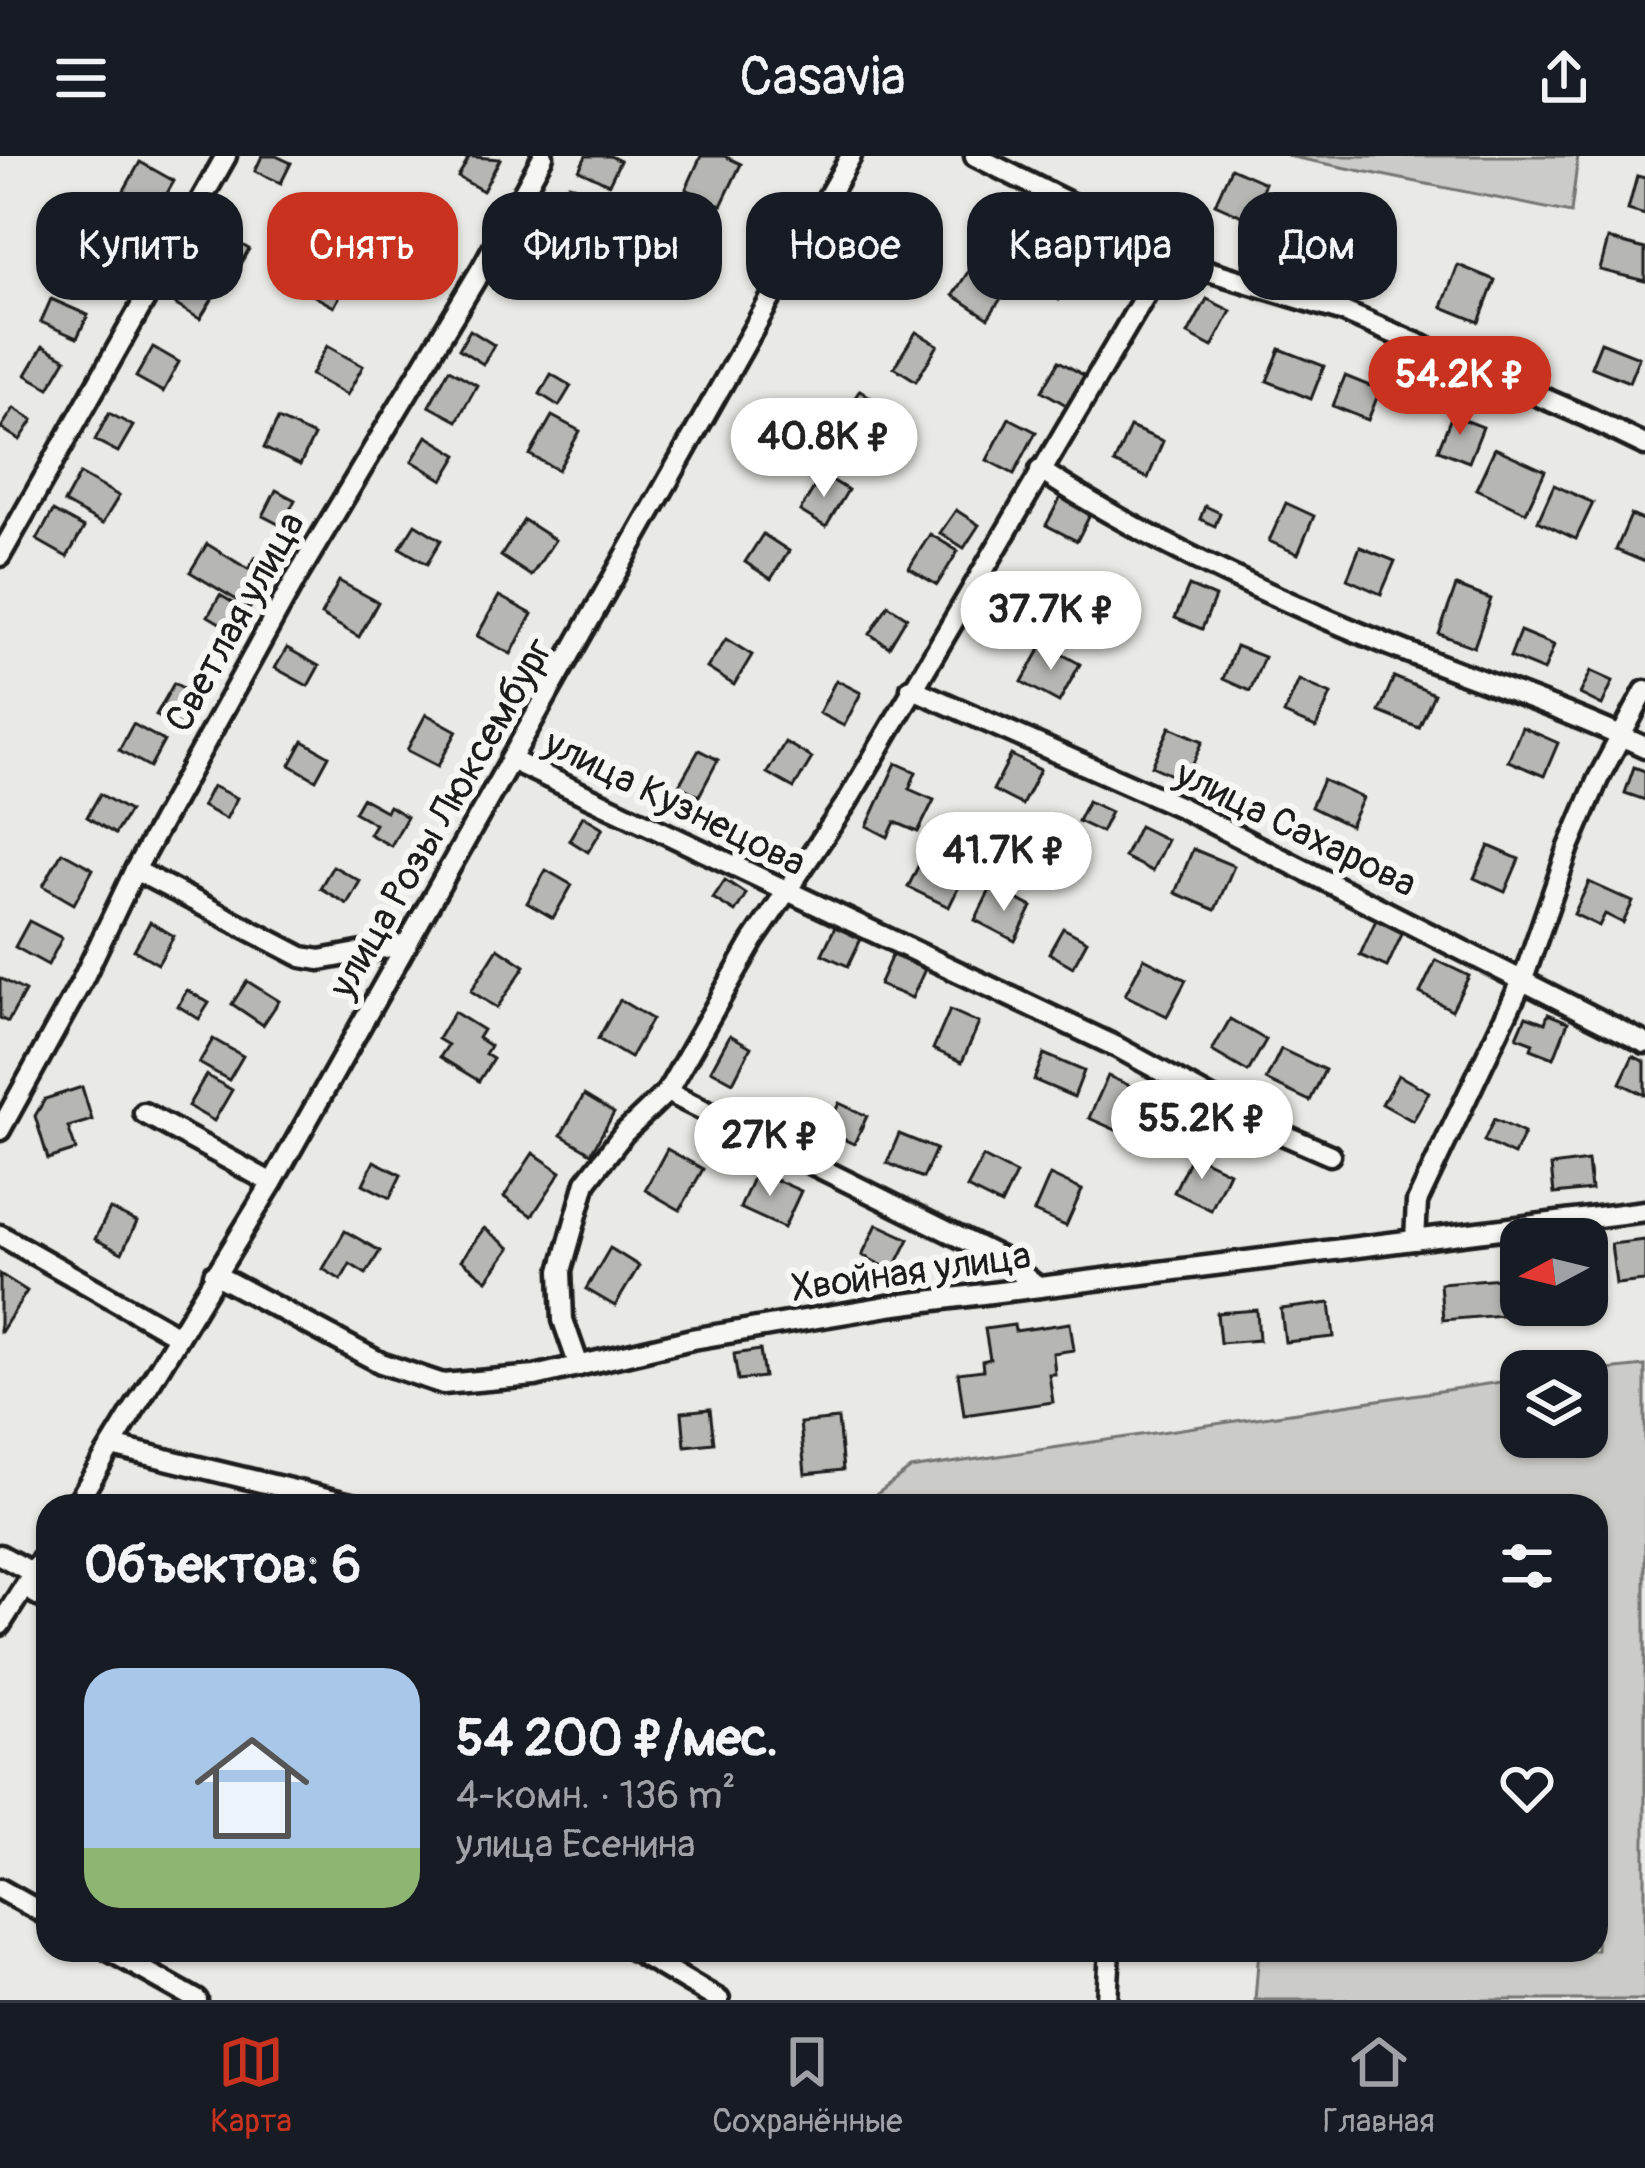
<!DOCTYPE html>
<html lang="ru">
<head>
<meta charset="utf-8">
<style>
  :root { --surface:#171b24; --page:#242831; --text:#f1f3f6; --muted:#9ea1a6; --line:#363941; --accent:#c8321e }
  body { margin:0; font-family:Pangolin,sans-serif; background:var(--page); color:var(--text); height:100vh; display:flex; flex-direction:column; font-size:45px; white-space:nowrap }
  * { box-sizing:border-box; margin:0 }
  p { font-size:39px; color:var(--muted) }
  .icon { flex:none; width:66px; height:66px; fill:none; stroke:currentColor; stroke-width:2; stroke-linecap:round; stroke-linejoin:round }
  .map { position:relative; flex:1; overflow:hidden }
  .drawer { position:absolute; left:36px; top:1338px; width:1572px; height:468px; display:flex; flex-direction:column; background:var(--surface); border-radius:36px; box-shadow:0 3px 9px #0004 }
  .drawer>* { flex:none }
  .guide { position:absolute; left:36px; top:36px; width:1575px; height:108px; display:flex; gap:24px }
  .needle { width:78px; rotate:263deg }
  .controls { position:absolute; left:1500px; top:1062px; display:grid; gap:24px }
  .controls a { display:grid; place-items:center; width:108px; height:108px; border-radius:24px; background:var(--surface); box-shadow:0 3px 9px #0004; font-size:60px }
  .price { position:absolute; translate:-50% -102px; padding:0 27px; border-radius:42px; background:#fff; color:#222; font-size:39px; line-height:78px; filter:drop-shadow(0 3px 6px #0008) }
  .price::after { content:''; position:absolute; left:50%; top:72px; width:36px; height:27px; margin-left:-18px; background:inherit; clip-path:polygon(0 0,100% 0,50% 100%) }
  .price.selected { background:var(--accent); color:#fff }
  ul { padding:0; list-style:none }
  li { display:flex; align-items:center; gap:36px; height:300px; padding:0 48px }
  li+li { border-top:3px solid var(--line) }
  li span { display:grid; place-items:center; flex:none; width:336px; height:240px; border-radius:36px; color:#555 }
  li>.icon { margin-inline-start:auto }
  span .icon { width:144px; height:144px; fill:#fffc; stroke-width:1 }
  li b { font-size:51px }
  h2 { display:flex; justify-content:space-between; align-items:center; height:144px; padding:0 48px; font-size:51px }
  .tag { padding:0 42px; border-radius:36px; background:var(--surface); box-shadow:0 3px 9px #0004; font-size:42px; line-height:108px }
  .tag.selected { background:var(--accent); color:#fff }
  header { display:flex; justify-content:space-between; align-items:center; height:156px; padding:0 48px; background:var(--surface); font-size:54px; font-weight:600 }
  .dock { display:flex; justify-content:space-around; align-items:center; height:168px; border-top:3px solid var(--line); background:var(--surface); font-size:33px; color:var(--muted) }
  .dock a { display:grid; justify-items:center; gap:6px }
  .dock .selected { color:var(--accent) }
  .map>svg:first-child { display:block }
  .green { fill:#cbcbc7; stroke:#747472; stroke-width:3 }
  .building { fill:#b6b6b3; stroke:#1c1c1c; stroke-width:3 }
  .lines { fill:none; stroke-linecap:round; stroke-linejoin:round }
  .minor-casing { stroke:#1c1c1c; stroke-width:27 }
  .minor { stroke:#f6f6f2; stroke-width:18 }
  .labels { text-anchor:middle; dominant-baseline:central; stroke-width:12; stroke-linejoin:round; paint-order:stroke }
  .street-label { font-size:39px; fill:#1c1c1c; stroke:#f6f6f2 }
</style>
</head>
<body>
<header><svg class="icon" aria-label="menu" viewBox="0 0 24 24"><path d="M4 6h16M4 12h16M4 18h16"/></svg>Casavia<svg class="icon" aria-label="share" viewBox="0 0 24 24"><path d="M12 15V3M7 8l5-5 5 5M5 13v7h14v-7"/></svg></header>
<div class="map">
<svg width="1645" height="1844" viewBox="0 0 1645 1844">
  <rect width="100%" height="100%" fill="#e9e9e5"/>
  <filter id="ink" filterUnits="userSpaceOnUse"><feTurbulence type="fractalNoise" baseFrequency=".00833" numOctaves="2"/><feDisplacementMap in="SourceGraphic" scale="24" xChannelSelector="R" yChannelSelector="G"/><feConvolveMatrix kernelMatrix="1 2 1 2 8 2 1 2 1" color-interpolation-filters="sRGB"/></filter>
  <g filter="url(#ink)">
    <g class="green">
      <path d="M1287 0H1578L1571 57Z"/>
      <path d="M1645 1210V1844H1255L1259 1794H1596V1350H861L910 1313 1521 1223V1281H1587V1216Z"/>
    </g>
    <g class="building">
      <path d="M262 0H276L291 7 281 27 255 15Z"/>
      <path d="M462 0 500 3 483 35 458 21 468 3Z"/>
      <path d="M586 0H610L620 5 609 28 579 14Z"/>
      <path d="M701 0H724L741 8 721 50 686 33Z"/>
      <path d="M140 6 174 25 156 57 122 38Z"/>
      <path d="M1231 12 1265 27 1249 63 1215 48Z"/>
      <path d="M1637 20 1645 22V59L1628 54Z"/>
      <path d="M569 28 603 44 592 68 558 52Z"/>
      <path d="M1326 56 1353 68 1338 103 1310 91Z"/>
      <path d="M215 74 249 93 236 115 203 96Z"/>
      <path d="M638 79 670 93 654 129 622 114Z"/>
      <path d="M56 80 84 95 75 112 47 97Z"/>
      <path d="M1608 83 1645 93V125L1600 114Z"/>
      <path d="M415 87 447 107 429 135 397 115Z"/>
      <path d="M977 102 1012 126 988 162 953 139Z"/>
      <path d="M1458 109 1495 124 1479 166 1442 151Z"/>
      <path d="M1045 111 1070 126 1059 144 1034 128Z"/>
      <path d="M316 114 345 130 334 151 305 135Z"/>
      <path d="M192 123 216 137 200 163 176 149Z"/>
      <path d="M51 143 88 159 77 182 41 166Z"/>
      <path d="M1207 143 1231 155 1212 191 1188 178Z"/>
      <path d="M470 174 494 189 483 208 459 193Z"/>
      <path d="M916 176 938 189 916 225 894 211Z"/>
      <path d="M1601 186 1639 201 1629 226 1591 211Z"/>
      <path d="M43 190 66 203 49 232 26 219Z"/>
      <path d="M327 190 363 210 347 239 311 219Z"/>
      <path d="M153 191 179 206 163 236 136 221Z"/>
      <path d="M1280 193 1324 210 1311 243 1267 225Z"/>
      <path d="M1059 205 1085 220 1068 250 1042 235Z"/>
      <path d="M449 213 477 229 457 265 429 250Z"/>
      <path d="M551 218 571 230 559 250 540 238Z"/>
      <path d="M1345 220 1380 234 1368 264 1333 250Z"/>
      <path d="M860 234 893 257 870 289 855 277 857 269 843 259Z"/>
      <path d="M14 252 33 264 20 284 1 272Z"/>
      <path d="M109 257 133 270 118 296 95 284Z"/>
      <path d="M1452 259 1483 271 1469 306 1438 294Z"/>
      <path d="M552 260 580 275 558 314 530 299Z"/>
      <path d="M1009 262 1036 276 1014 318 987 304Z"/>
      <path d="M278 263 314 280 300 309 264 292Z"/>
      <path d="M1130 271 1163 285 1148 322 1114 307Z"/>
      <path d="M427 280 458 299 443 324 412 305Z"/>
      <path d="M1495 292 1545 315 1526 356 1476 333Z"/>
      <path d="M80 318 119 340 102 368 64 347Z"/>
      <path d="M822 318 848 334 826 371 800 355Z"/>
      <path d="M1554 329 1593 347 1576 383 1538 365Z"/>
      <path d="M276 334 295 344 282 370 263 360Z"/>
      <path d="M1063 337 1093 353 1077 385 1046 369Z"/>
      <path d="M1286 347 1314 360 1298 398 1269 385Z"/>
      <path d="M1205 350 1220 357 1215 370 1200 363Z"/>
      <path d="M956 354 979 369 964 392 940 377Z"/>
      <path d="M53 355 84 372 67 401 37 384Z"/>
      <path d="M1631 359 1645 365V406L1616 394Z"/>
      <path d="M524 364 555 384 531 420 501 400Z"/>
      <path d="M415 368 441 384 427 408 400 392Z"/>
      <path d="M763 378 789 395 771 423 745 406Z"/>
      <path d="M930 378 958 395 937 429 909 412Z"/>
      <path d="M207 388 248 413 256 401 274 412 250 452 190 416Z"/>
      <path d="M1360 391 1395 405 1381 438 1347 423Z"/>
      <path d="M339 425 378 446 359 481 321 459Z"/>
      <path d="M1189 430 1215 441 1202 473 1175 462Z"/>
      <path d="M1456 430 1491 443 1474 491 1439 478Z"/>
      <path d="M220 439 247 455 235 476 208 460Z"/>
      <path d="M499 440 532 458 511 498 477 480Z"/>
      <path d="M888 449 907 461 889 491 870 478Z"/>
      <path d="M1520 475 1554 489 1544 515 1510 501Z"/>
      <path d="M726 483 752 499 734 529 707 512Z"/>
      <path d="M1043 488 1080 508 1059 546 1022 526Z"/>
      <path d="M1236 490 1264 501 1250 535 1223 523Z"/>
      <path d="M287 492 319 510 308 530 275 512Z"/>
      <path d="M1591 515 1613 525 1602 549 1580 538Z"/>
      <path d="M1394 521 1434 538 1419 572 1379 556Z"/>
      <path d="M836 524 861 537 844 570 819 557Z"/>
      <path d="M1299 524 1331 538 1316 572 1284 558Z"/>
      <path d="M174 527 197 540 179 572 156 559Z"/>
      <path d="M426 558 457 575 438 610 407 594Z"/>
      <path d="M133 568 164 585 150 611 119 594Z"/>
      <path d="M1170 571 1203 585 1185 625 1152 610Z"/>
      <path d="M1522 571 1558 587 1544 620 1508 605Z"/>
      <path d="M303 585 329 600 316 624 290 609Z"/>
      <path d="M785 586 812 602 794 632 767 617Z"/>
      <path d="M699 594 718 604 699 640 679 629Z"/>
      <path d="M1011 599 1040 614 1022 649 993 634Z"/>
      <path d="M896 607 916 616 909 633 934 644 918 676 895 666 888 681 867 670Z"/>
      <path d="M1634 611 1645 615V644L1625 637Z"/>
      <path d="M1323 624 1363 642 1350 670 1311 651Z"/>
      <path d="M212 630 237 642 226 663 202 650Z"/>
      <path d="M100 638 129 655 115 678 87 661Z"/>
      <path d="M362 642 386 655 389 650 407 661 391 690 369 678 375 668 354 656Z"/>
      <path d="M1088 645 1111 656 1101 676 1078 665Z"/>
      <path d="M583 660 603 672 588 696 569 684Z"/>
      <path d="M1139 670 1167 684 1152 715 1124 701Z"/>
      <path d="M1489 690 1519 703 1505 736 1474 722Z"/>
      <path d="M1193 693 1234 710 1215 754 1175 737Z"/>
      <path d="M62 696 93 713 74 748 43 730Z"/>
      <path d="M924 698 965 718 949 751 908 731Z"/>
      <path d="M333 710 360 725 347 748 320 732Z"/>
      <path d="M546 714 572 729 553 762 527 747Z"/>
      <path d="M725 724 746 738 735 756 713 742Z"/>
      <path d="M1589 726 1633 746 1623 767 1605 758 1599 770 1574 758Z"/>
      <path d="M992 730 1032 751 1015 785 975 764Z"/>
      <path d="M1376 764 1403 776 1387 811 1360 799Z"/>
      <path d="M29 765 62 782 48 809 15 791Z"/>
      <path d="M150 766 174 780 158 808 134 794Z"/>
      <path d="M835 771 861 783 848 810 822 798Z"/>
      <path d="M1063 772 1087 785 1073 811 1049 797Z"/>
      <path d="M498 792 525 810 497 852 471 835Z"/>
      <path d="M892 799 925 813 912 842 879 829Z"/>
      <path d="M1144 802 1186 824 1167 860 1125 839Z"/>
      <path d="M1436 804 1469 820 1452 854 1420 837Z"/>
      <path d="M0 822 25 835 8 866 0 862Z"/>
      <path d="M247 825 279 845 263 869 232 848Z"/>
      <path d="M187 834 209 847 199 863 178 850Z"/>
      <path d="M620 844 652 863 630 902 598 883Z"/>
      <path d="M950 854 979 867 962 906 933 893Z"/>
      <path d="M454 856 483 874 478 882 490 890 485 898 493 903 479 925 440 901 448 889 438 883Z"/>
      <path d="M1548 858 1568 866 1554 902 1531 893 1533 887 1517 881 1526 860 1545 867Z"/>
      <path d="M1230 863 1266 884 1248 916 1212 895Z"/>
      <path d="M730 879 751 891 733 926 711 914Z"/>
      <path d="M213 883 243 900 229 924 199 907Z"/>
      <path d="M1281 893 1325 914 1310 945 1266 924Z"/>
      <path d="M1044 898 1084 915 1074 941 1034 924Z"/>
      <path d="M1633 900 1645 906V939L1620 927Z"/>
      <path d="M206 919 232 934 214 965 188 950Z"/>
      <path d="M1398 919 1429 936 1413 965 1382 948Z"/>
      <path d="M1108 920 1144 936 1125 978 1089 962Z"/>
      <path d="M82 931 92 964 68 971 76 994 48 1003 35 960 45 943Z"/>
      <path d="M584 939 614 957 591 997 561 979Z"/>
      <path d="M839 947 867 960 854 988 826 975Z"/>
      <path d="M1494 963 1524 977 1514 999 1484 985Z"/>
      <path d="M899 978 936 993 923 1022 887 1007Z"/>
      <path d="M667 993 703 1013 680 1054 645 1034Z"/>
      <path d="M533 997 561 1016 532 1060 504 1041Z"/>
      <path d="M1192 998 1229 1016 1211 1054 1174 1036Z"/>
      <path d="M983 1001 1016 1018 1001 1049 967 1032Z"/>
      <path d="M374 1005 401 1019 390 1042 363 1028Z"/>
      <path d="M1588 1005 1591 1034 1554 1038 1551 1010Z"/>
      <path d="M756 1015 801 1035 784 1072 740 1052Z"/>
      <path d="M1050 1019 1082 1034 1066 1070 1034 1056Z"/>
      <path d="M110 1053 137 1066 122 1097 95 1083Z"/>
      <path d="M877 1068 909 1083 893 1115 862 1099Z"/>
      <path d="M484 1072 510 1092 487 1124 461 1104Z"/>
      <path d="M345 1075 380 1095 366 1118 350 1108 341 1124 323 1113Z"/>
      <path d="M1645 1084V1125L1616 1128 1611 1088Z"/>
      <path d="M610 1092 639 1110 615 1150 586 1133Z"/>
      <path d="M1596 1105 1601 1145 1587 1147V1106Z"/>
      <path d="M0 1118 27 1135 1 1176H0Z"/>
      <path d="M1500 1122 1503 1159 1443 1164 1440 1127Z"/>
      <path d="M1330 1147 1334 1181 1285 1186 1281 1153Z"/>
      <path d="M1257 1154 1259 1184 1220 1187 1217 1157Z"/>
      <path d="M1070 1167 1074 1194 1053 1197 1055 1218H1049L1053 1246 964 1259 958 1217 983 1214 982 1205 990 1203 985 1173 1014 1169 1015 1175Z"/>
      <path d="M760 1194 764 1221 738 1224 734 1198Z"/>
      <path d="M710 1253 714 1287 685 1290 682 1256Z"/>
      <path d="M838 1263 843 1314 805 1318 800 1267Z"/>
    </g>
    <g class="lines">
      <g class="minor-casing">
        <g id="minor">
          <path d="M975 0 1202 113 1344 156 1585 260 1645 289"/>
          <path d="M1040 314C1129 374 1249 430 1348 472 1446 514 1549 546 1645 591"/>
          <path d="M0 400 226 0"/>
          <path d="M911 532 1180 651 1645 887"/>
          <path d="M511 604 1117 891 1250 964 1330 999"/>
          <path d="M135 714 302 801 320 804 407 788"/>
          <path d="M667 936 1001 1102 1038 1131"/>
          <path d="M144 957 272 1027"/>
          <path d="M0 974 82 825 135 714 296 422 482 112 543 0"/>
          <path d="M0 1079 178 1180"/>
          <path d="M1415 1084 1417 1046 1523 823 1569 691 1598 623 1645 535"/>
          <path d="M214 1118 381 1207 443 1228 535 1220 692 1183 888 1150 1645 1055"/>
          <path d="M579 1210 563 1164 561 1115 586 1026 624 977 667 936 753 785 847 646 1170 97"/>
          <path d="M112 1290 360 1350"/>
          <path d="M75 1350 272 1027 851 0"/>
          <path d="M0 1399 33 1417"/>
          <path d="M24 1431 48 1445"/>
          <path d="M0 1469 48 1393"/>
          <path d="M0 1733 48 1760"/>
          <path d="M108 1794 197 1844"/>
          <path d="M634 1794 719 1844"/>
          <path d="M1107 1844 1110 1794"/>
        </g>
      </g>
      <use href="#minor" class="minor"/>
    </g>
  </g>
  <g class="labels">
    <g class="street-label">
      <text transform="translate(235 466) rotate(-61)">Светлая улица</text>
      <text transform="translate(675 647) rotate(26)">улица Кузнецова</text>
      <text transform="translate(441 662) rotate(-60)">улица Розы Люксембург</text>
      <text transform="translate(1296 673) rotate(26)">улица Сахарова</text>
      <text transform="translate(911 1116) rotate(-8)">Хвойная улица</text>
    </g>
  </g>
</svg>
<div class="controls">
<a><svg class="needle" viewBox="-14 -14 28 28"><path d="M0-13l5 13h-10z" fill="#e53935"/><path d="M0 13l5-13h-10z" fill="#9ea1a6"/></svg></a>
<a><svg class="icon" aria-label="layers" viewBox="0 0 24 24"><path d="M12 4l9 5-9 5-9-5zM3 14l9 5 9-5"/></svg></a>
</div>
<b class="price selected" style="left:1460px;top:282px">54.2K ₽</b>
<b class="price" style="left:824px;top:344px">40.8K ₽</b>
<b class="price" style="left:1051px;top:517px">37.7K ₽</b>
<b class="price" style="left:1004px;top:758px">41.7K ₽</b>
<b class="price" style="left:1202px;top:1026px">55.2K ₽</b>
<b class="price" style="left:770px;top:1043px">27K ₽</b>
<div class="guide">
<a class="tag">Купить</a>
<a class="tag selected">Снять</a>
<a class="tag">Фильтры</a>
<a class="tag">Новое</a>
<a class="tag">Квартира</a>
<a class="tag">Дом</a>
</div>
<section class="drawer">
<h2>Объектов: 6<svg class="icon" aria-label="filters" viewBox="0 0 24 24"><path d="M4 7h16M4 17h16"/><circle cx="9" cy="7" r="2"/><circle cx="15" cy="17" r="2"/></svg></h2>
<ul>
<li><span style="background:linear-gradient(#a9c7e8 75%,#8fb573 0)"><svg class="icon" aria-label="home" viewBox="0 0 24 24"><path d="M3 11l9-7 9 7M6 9v11h12V9"/></svg></span><div><b>54 200 ₽/мес.</b><p>4-комн. · 136 m²</p><p>улица Есенина</p></div><svg class="icon" aria-label="heart" viewBox="0 0 24 24"><path d="M12 20l-8-8c-3-5 5-10 8-4 3-6 11-1 8 4z"/></svg></li>
</ul>
</section>
</div>
<nav class="dock">
<a class="selected"><svg class="icon" aria-label="map" viewBox="0 0 24 24"><path d="M3 6l6-2 6 2 6-2v14l-6 2-6-2-6 2zM9 4v14M15 6v14"/></svg>Карта</a>
<a><svg class="icon" aria-label="saved" viewBox="0 0 24 24"><path d="M7 4h10v16l-5-4-5 4z"/></svg>Сохранённые</a>
<a><svg class="icon" aria-label="home" viewBox="0 0 24 24"><path d="M3 11l9-7 9 7M6 9v11h12V9"/></svg>Главная</a>
</nav>
</body>
</html>
